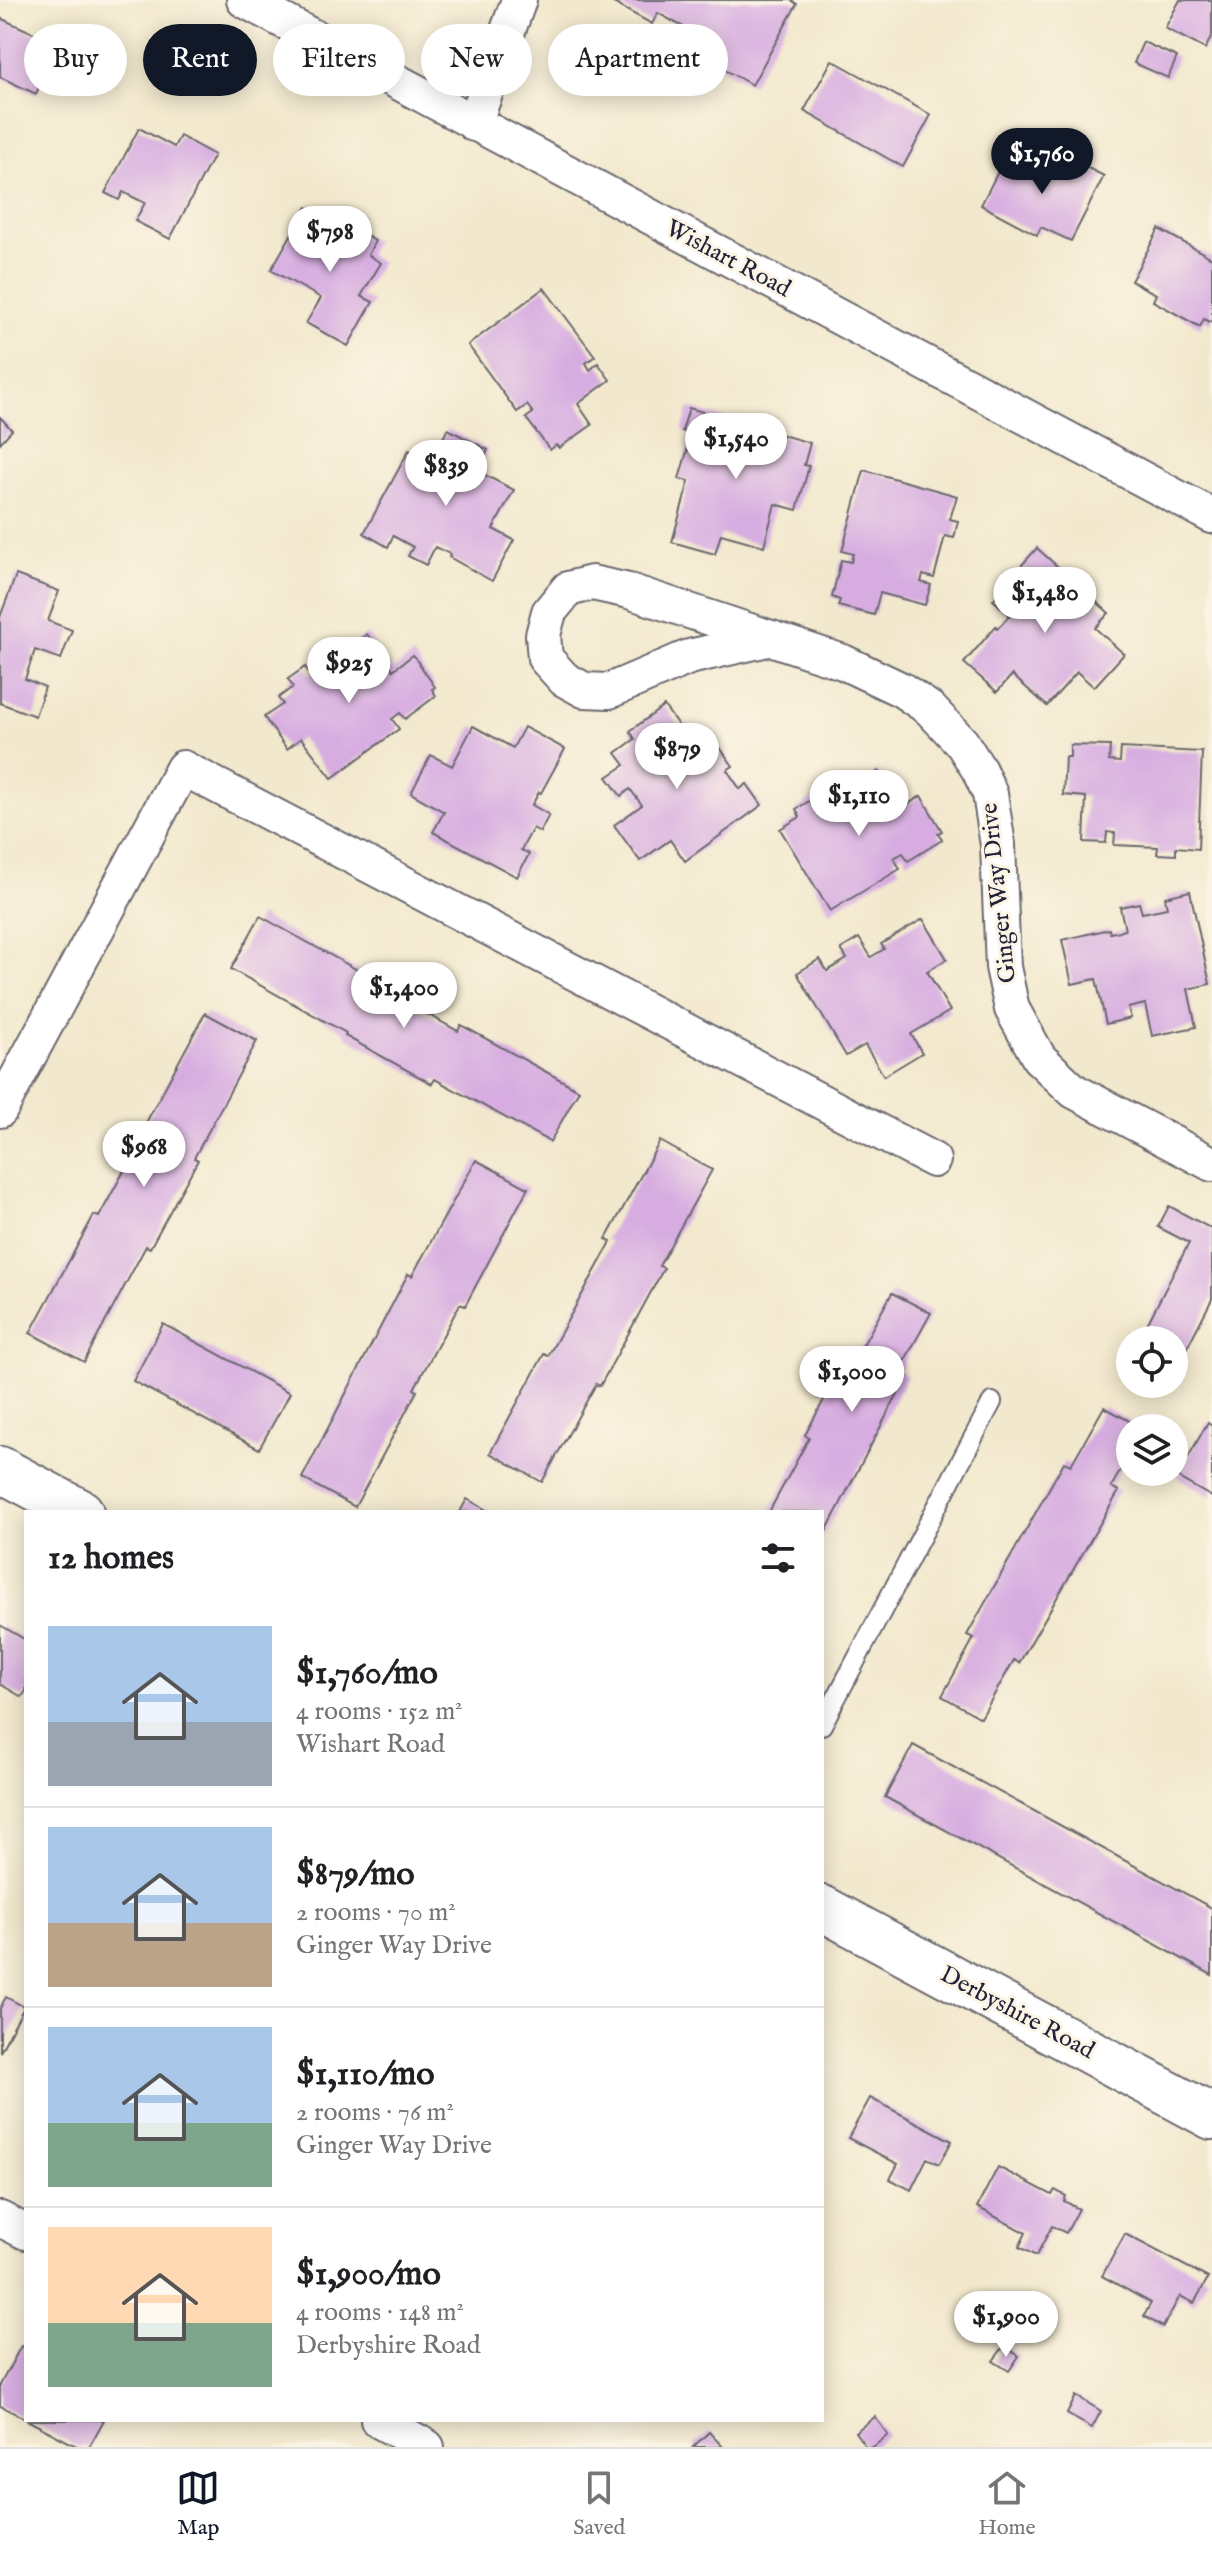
<!DOCTYPE html>
<html lang="en">
<head>
<meta charset="utf-8">
<style>
  :root { --surface:#fff; --page:#f2f2f2; --text:#202124; --muted:#757577; --line:#e0e0e0; --accent:#111827 }
  body { margin:0; font-family:"IM FELL English",serif; background:var(--page); color:var(--text); height:100vh; display:flex; flex-direction:column; font-size:30px; white-space:nowrap }
  * { box-sizing:border-box; margin:0 }
  p { font-size:26px; color:var(--muted) }
  .icon { flex:none; width:44px; height:44px; fill:none; stroke:currentColor; stroke-width:2; stroke-linecap:round; stroke-linejoin:round }
  .map { position:relative; flex:1; overflow:hidden }
  .details { position:absolute; left:24px; top:1510px; width:800px; height:912px; display:flex; flex-direction:column; background:var(--surface); border-radius:0px; box-shadow:0 4px 20px #0003 }
  .details>* { flex:none }
  .banner { position:absolute; left:24px; top:24px; width:800px; height:72px; display:flex; gap:16px }
  .fabs { position:absolute; left:1116px; top:1326px; display:grid; gap:16px }
  .fabs a { display:grid; place-items:center; width:72px; height:72px; border-radius:50%; background:var(--surface); box-shadow:0 4px 20px #0003; font-size:40px }
  .price { position:absolute; translate:-50% -68px; padding:0 18px; border-radius:28px; background:#fff; color:#222; font-size:26px; line-height:52px; filter:drop-shadow(0 2px 4px #0008) }
  .price::after { content:''; position:absolute; left:50%; top:48px; width:24px; height:18px; margin-left:-12px; background:inherit; clip-path:polygon(0 0,100% 0,50% 100%) }
  .price.on { background:var(--accent); color:#fff }
  ul { padding:0; list-style:none }
  li { display:flex; align-items:center; gap:24px; height:200px; padding:0 24px }
  li+li { border-top:2px solid var(--line) }
  li span { display:grid; place-items:center; flex:none; width:224px; height:160px; border-radius:0px; color:#555 }
  li>.icon { margin-inline-start:auto }
  span .icon { width:96px; height:96px; fill:#fffc; stroke-width:1 }
  li b { font-size:34px }
  h2 { display:flex; justify-content:space-between; align-items:center; height:96px; padding:0 24px; font-size:34px }
  .tag { padding:0 28px; border-radius:36px; background:var(--surface); box-shadow:0 4px 20px #0003; font-size:28px; line-height:72px }
  .tag.on { background:var(--accent); color:#fff }
  .tab-bar { display:flex; justify-content:space-around; align-items:center; height:112px; border-top:2px solid var(--line); background:var(--surface); font-size:22px; color:var(--muted) }
  .tab-bar a { display:grid; justify-items:center; gap:4px }
  .tab-bar .on { color:var(--accent) }
  .map>svg:first-child { display:block }
  .building { fill:#d7ade1 }
  .lines { fill:none; stroke-linecap:round; stroke-linejoin:round }
  .service-casing { stroke:#6b676e; stroke-width:22 }
  .minor-casing { stroke:#6b676e; stroke-width:38 }
  .tertiary-casing { stroke:#6b676e; stroke-width:48 }
  .service { stroke:#fff; stroke-width:18 }
  .minor { stroke:#fff; stroke-width:34 }
  .tertiary { stroke:#fff; stroke-width:44 }
  .labels { text-anchor:middle; dominant-baseline:central; stroke-width:6; stroke-linejoin:round; paint-order:stroke }
  .street-label { font-size:24px; fill:#22223b; stroke:#fcf5e5 }
</style>
</head>
<body>
<div class="map">
<svg width="1212" height="2447" viewBox="0 0 1212 2447">
  <rect width="100%" height="100%" fill="#fcf5e5"/>
  <filter id="ink" filterUnits="userSpaceOnUse"><feTurbulence type="fractalNoise" baseFrequency=".0125" numOctaves="2"/><feDisplacementMap in="SourceGraphic" scale="16" xChannelSelector="R" yChannelSelector="G"/><feConvolveMatrix kernelMatrix="1 2 1 2 8 2 1 2 1" color-interpolation-filters="sRGB"/></filter>
  <filter id="wash" filterUnits="userSpaceOnUse"><feTurbulence type="fractalNoise" baseFrequency=".006" numOctaves="4" result="noise"/><feDisplacementMap in="SourceGraphic" scale="32" xChannelSelector="R" yChannelSelector="G"/><feGaussianBlur stdDeviation="1.8" result="paint"/><feColorMatrix in="noise" values="0 0 0 0 0 0 0 0 0 0 0 0 0 0 0 0 0 1.4 0 .05"/><feComposite in="paint" operator="in"/></filter>
  <g filter="url(#wash)">
    <rect width="100%" height="100%" fill="#f2e8cd"/>
    <g id="blocks">
      <g class="building">
        <path d="M608 0H791L797 4 752 85 707 60 713 50 703 44 705 39 658 13 652 24Z"/>
        <path d="M1180 0H1212V36L1205 49 1165 28Z"/>
        <path d="M0 18 58 44 36 94 0 77Z"/>
        <path d="M1143 42 1177 57 1168 78 1134 63Z"/>
        <path d="M832 60 931 115 903 167 804 111Z"/>
        <path d="M139 128 174 147 180 136 214 155 170 239 135 221 145 203 123 192 119 200 105 193Z"/>
        <path d="M1009 150 1069 180 1078 163 1104 176 1071 241 1041 227 1037 235 981 205Z"/>
        <path d="M307 207 331 221 326 229 354 245 361 233 375 241 368 255 381 263 361 296 373 302 348 346 306 323 321 298 271 270Z"/>
        <path d="M1159 229 1212 258V323L1204 319 1200 327 1153 301 1156 294 1131 281Z"/>
        <path d="M544 288 595 356 586 363 590 370 598 363 610 380 578 404 592 425 559 448 556 445 550 450 526 418 533 413 527 405 517 412 468 345Z"/>
        <path d="M689 408 810 443 804 465 809 466 797 510 775 504 764 546 721 534 715 554 672 542 689 481 679 479 692 434 682 431Z"/>
        <path d="M0 417 12 430 0 443Z"/>
        <path d="M448 429 488 450 477 471 514 490 493 529 514 540 492 581 449 557 450 554 435 547 426 565 408 556 413 547 393 536 388 547 364 533 409 450 430 461Z"/>
        <path d="M864 470 957 496 950 519 958 521 954 538 945 536 934 578 923 575 921 582 931 585 925 605 880 593 874 615 838 606 840 600 832 597 841 560 851 562 853 554 842 551Z"/>
        <path d="M1037 548 1109 613 1095 628 1124 654 1094 687 1077 672 1047 706 1012 675 997 692 964 663 996 626 998 628 1010 615 993 600 1007 585 1014 591 1029 574 1020 567Z"/>
        <path d="M16 575 59 591 48 621 72 630 61 659 35 650 25 679 45 687 35 716 0 703V617Z"/>
        <path d="M367 634 393 670 413 655 435 687 432 689 436 696 405 719 400 713 392 719 399 729 332 778 301 738 287 749 264 717 283 704 278 698 293 687 288 679 305 667 310 674 342 650 349 660 356 655 350 647Z"/>
        <path d="M664 706 704 760 720 748 733 766 727 770 740 789 747 784 762 805 685 861 670 840 640 861 614 825 642 805 630 789 621 796 607 777 625 765 616 753 635 739 630 731Z"/>
        <path d="M473 726 513 748 524 727 565 749 541 793 539 792 532 805 549 815 540 832 533 828 521 850 529 854 517 877 433 832 444 812 411 793 431 755 452 766Z"/>
        <path d="M1070 745 1110 746 1109 761 1120 762 1121 748 1202 752 1198 849 1176 847V855L1157 854 1158 847 1114 845 1115 833 1107 832 1106 843 1084 842 1086 797 1063 795 1065 757H1070Z"/>
        <path d="M879 771 902 808 921 796 942 831 938 833 942 840 908 861 903 853 894 858 900 869 830 911 780 829 800 817 796 809 814 798 819 805 852 785 859 797 866 793 860 782Z"/>
        <path d="M1190 891 1210 984 1188 989 1196 1027 1152 1036 1145 1004 1128 1008 1131 1018 1106 1024 1096 979 1072 984 1062 940 1109 929 1110 933 1125 930 1120 907 1139 903 1142 913 1167 908 1165 897Z"/>
        <path d="M260 916 377 981 375 985 458 1031 461 1025 579 1090 550 1142 435 1079 432 1084 345 1036 346 1033 231 969Z"/>
        <path d="M923 919 947 959 927 971 950 1011 911 1034 922 1053 884 1076 865 1045 846 1056 797 973 820 959 827 971 847 959 841 949 859 938 871 957 884 949 881 944Z"/>
        <path d="M205 1013 257 1041 194 1158 198 1160 150 1248 146 1246 84 1362 30 1333 94 1215 99 1217 144 1134 141 1132Z"/>
        <path d="M660 1141 712 1170 659 1266 664 1268 600 1386 596 1384 542 1482 490 1453 544 1354 548 1356 611 1242 606 1239Z"/>
        <path d="M476 1160 528 1188 465 1306 460 1304 414 1389 417 1391 355 1507 302 1478 408 1274 412 1276Z"/>
        <path d="M1169 1206 1212 1229V1299L1174 1373V1340H1139L1189 1243 1158 1227Z"/>
        <path d="M892 1293 931 1313 899 1371 907 1376 822 1539V1512H769L809 1438 805 1435 852 1348 859 1352Z"/>
        <path d="M163 1324 290 1393 259 1449 133 1381Z"/>
        <path d="M1104 1407 1142 1428H1130V1454L1111 1487 1119 1491 1019 1663 1014 1660 981 1718 942 1696 974 1638 967 1635 1064 1462 1071 1465Z"/>
        <path d="M1208 1422 1212 1425V1497L1177 1477Z"/>
        <path d="M467 1499 490 1512H460Z"/>
        <path d="M0 1625 26 1640V1691L22 1697 0 1684Z"/>
        <path d="M913 1745 1212 1908V1975L885 1797Z"/>
        <path d="M6 1997 24 2007 0 2052V2008Z"/>
        <path d="M870 2098 952 2141 939 2164 927 2158 911 2190 890 2179 898 2164 848 2138Z"/>
        <path d="M998 2167 1052 2195 1055 2190 1066 2196 1064 2201 1079 2209 1066 2233 1052 2226 1036 2256 1019 2247 1026 2233 977 2207Z"/>
        <path d="M1125 2234 1208 2278 1194 2303 1180 2296 1163 2327 1144 2316 1151 2303 1102 2276Z"/>
        <path d="M21 2346 26 2349V2419L0 2406V2385Z"/>
        <path d="M1004 2346 1019 2356 1009 2371 993 2361Z"/>
        <path d="M1076 2396 1101 2411 1092 2428 1067 2414Z"/>
        <path d="M875 2417 888 2435 873 2447H866L855 2432Z"/>
        <path d="M27 2420H104L89 2447H78Z"/>
        <path d="M709 2432 723 2447H693Z"/>
      </g>
    </g>
  </g>
  <g filter="url(#ink)">
    <use href="#blocks" fill-opacity="0" stroke="#6b676e" stroke-width="2"/>
    <g class="lines">
      <g class="service-casing">
        <path id="service" d="M822 1725 992 1402"/>
      </g>
      <g class="minor-casing">
        <g id="minor">
          <path d="M244 0 1212 516"/>
          <path d="M474 124 519 0"/>
          <path d="M772 638 689 657 609 691 584 690 564 679 545 658 543 635 549 612 568 589 592 583 629 591 843 662 902 690 930 709 962 743 979 770 990 794 998 845 1003 967 1012 1009 1039 1058 1074 1091 1212 1164"/>
          <path d="M0 1110 183 768 933 1160"/>
          <path d="M0 2219 26 2232"/>
          <path d="M378 2420 427 2447"/>
        </g>
      </g>
      <g class="tertiary-casing">
        <g id="tertiary">
          <path d="M0 1469 81 1512"/>
          <path d="M822 1908 1212 2117"/>
        </g>
      </g>
      <use href="#service" class="service"/>
      <use href="#minor" class="minor"/>
      <use href="#tertiary" class="tertiary"/>
    </g>
  </g>
  <g class="labels">
    <g class="street-label">
      <text transform="translate(728 259) rotate(28)">Wishart Road</text>
      <text transform="translate(999 893) rotate(-96)">Ginger Way Drive</text>
      <text transform="translate(1017 2013) rotate(28)">Derbyshire Road</text>
    </g>
  </g>
</svg>
<div class="fabs">
<a><svg class="icon" aria-label="locate" viewBox="0 0 24 24"><circle cx="12" cy="12" r="6"/><path d="M12 2v4M12 18v4M2 12h4M18 12h4"/></svg></a>
<a><svg class="icon" aria-label="layers" viewBox="0 0 24 24"><path d="M12 4l9 5-9 5-9-5zM3 14l9 5 9-5"/></svg></a>
</div>
<b class="price on" style="left:1042px;top:196px">$1,760</b>
<b class="price" style="left:330px;top:274px">$798</b>
<b class="price" style="left:736px;top:481px">$1,540</b>
<b class="price" style="left:446px;top:508px">$839</b>
<b class="price" style="left:1045px;top:635px">$1,480</b>
<b class="price" style="left:349px;top:705px">$925</b>
<b class="price" style="left:677px;top:791px">$879</b>
<b class="price" style="left:859px;top:838px">$1,110</b>
<b class="price" style="left:404px;top:1030px">$1,400</b>
<b class="price" style="left:144px;top:1189px">$968</b>
<b class="price" style="left:852px;top:1414px">$1,000</b>
<b class="price" style="left:1006px;top:2359px">$1,900</b>
<div class="banner">
<a class="tag">Buy</a>
<a class="tag on">Rent</a>
<a class="tag">Filters</a>
<a class="tag">New</a>
<a class="tag">Apartment</a>
</div>
<section class="details">
<h2>12 homes<svg class="icon" aria-label="filters" viewBox="0 0 24 24"><path d="M4 7h16M4 17h16"/><circle cx="9" cy="7" r="2"/><circle cx="15" cy="17" r="2"/></svg></h2>
<ul>
<li><span style="background:linear-gradient(#a9c7e8 60%,#9aa5b1 0)"><svg class="icon" aria-label="home" viewBox="0 0 24 24"><path d="M3 11l9-7 9 7M6 9v11h12V9"/></svg></span><div><b>$1,760/mo</b><p>4 rooms · 152 m²</p><p>Wishart Road</p></div></li>
<li><span style="background:linear-gradient(#a9c7e8 60%,#b9a48a 0)"><svg class="icon" aria-label="home" viewBox="0 0 24 24"><path d="M3 11l9-7 9 7M6 9v11h12V9"/></svg></span><div><b>$879/mo</b><p>2 rooms · 70 m²</p><p>Ginger Way Drive</p></div></li>
<li><span style="background:linear-gradient(#a9c7e8 60%,#7fa58c 0)"><svg class="icon" aria-label="home" viewBox="0 0 24 24"><path d="M3 11l9-7 9 7M6 9v11h12V9"/></svg></span><div><b>$1,110/mo</b><p>2 rooms · 76 m²</p><p>Ginger Way Drive</p></div></li>
<li><span style="background:linear-gradient(#ffd9b3 60%,#7fa58c 0)"><svg class="icon" aria-label="home" viewBox="0 0 24 24"><path d="M3 11l9-7 9 7M6 9v11h12V9"/></svg></span><div><b>$1,900/mo</b><p>4 rooms · 148 m²</p><p>Derbyshire Road</p></div></li>
</ul>
</section>
</div>
<nav class="tab-bar">
<a class="on"><svg class="icon" aria-label="map" viewBox="0 0 24 24"><path d="M3 6l6-2 6 2 6-2v14l-6 2-6-2-6 2zM9 4v14M15 6v14"/></svg>Map</a>
<a><svg class="icon" aria-label="saved" viewBox="0 0 24 24"><path d="M7 4h10v16l-5-4-5 4z"/></svg>Saved</a>
<a><svg class="icon" aria-label="home" viewBox="0 0 24 24"><path d="M3 11l9-7 9 7M6 9v11h12V9"/></svg>Home</a>
</nav>
</body>
</html>
